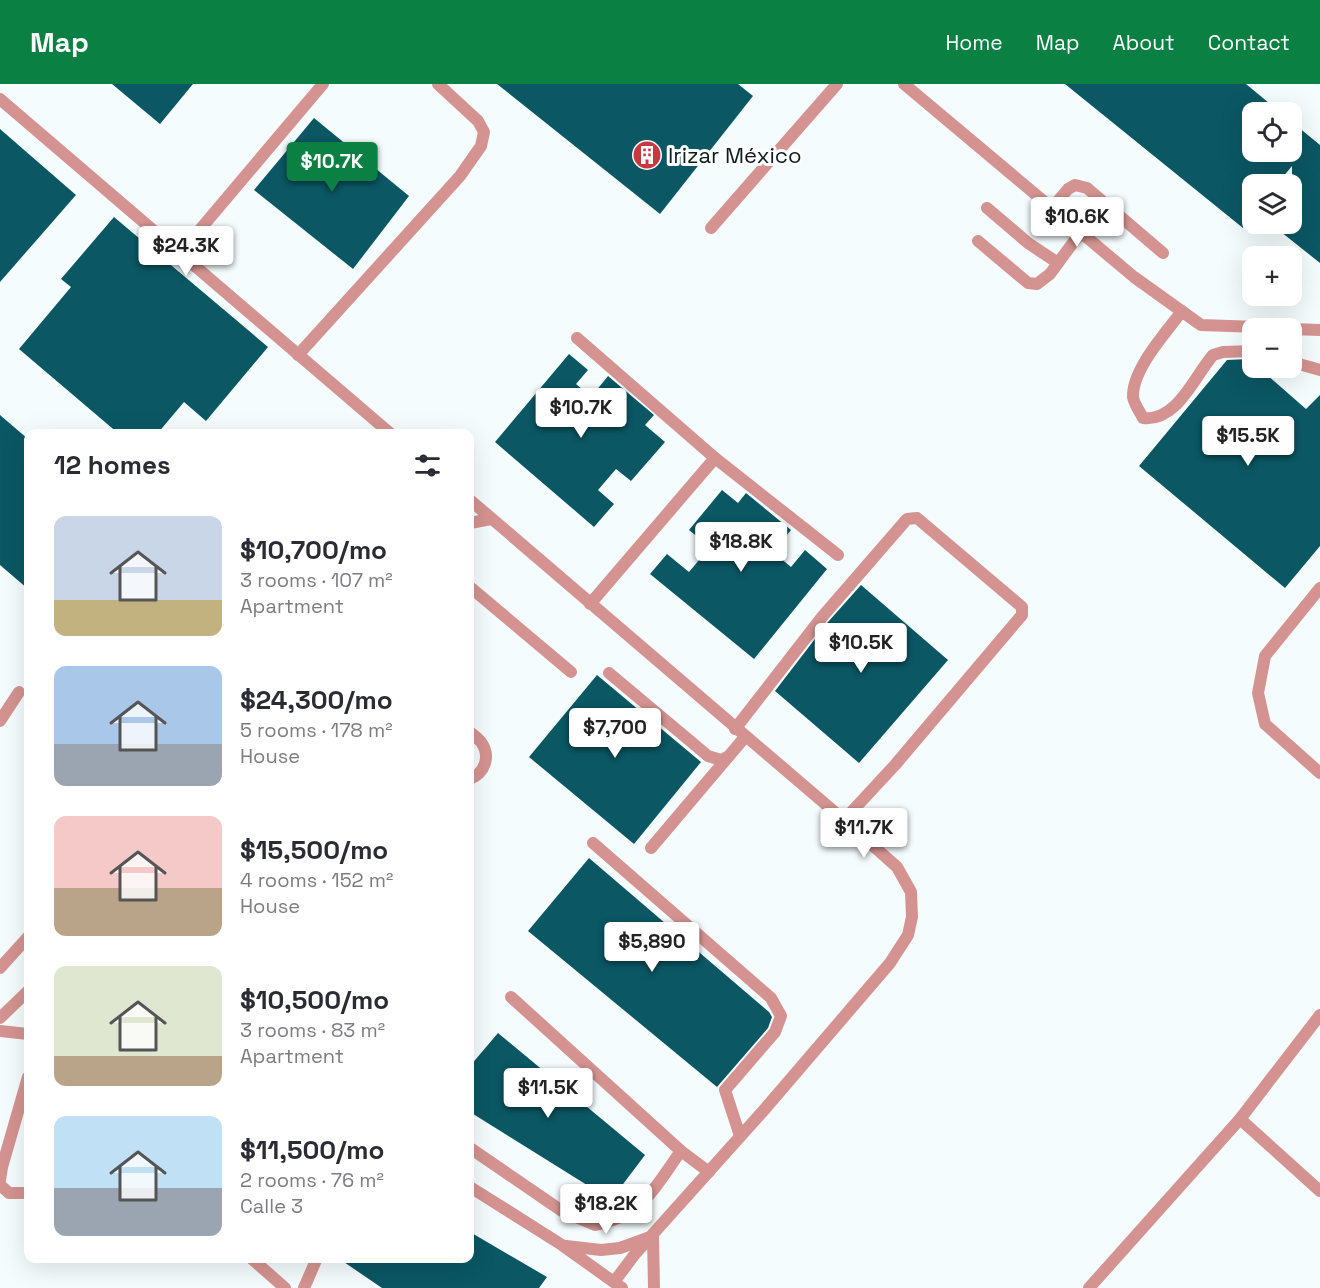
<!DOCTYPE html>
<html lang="en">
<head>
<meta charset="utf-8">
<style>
  :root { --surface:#fff; --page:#f2f2f3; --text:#2b2b33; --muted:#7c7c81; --accent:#0b8043 }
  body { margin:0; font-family:"Space Grotesk",sans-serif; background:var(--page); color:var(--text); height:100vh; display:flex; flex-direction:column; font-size:22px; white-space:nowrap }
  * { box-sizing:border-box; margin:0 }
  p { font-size:20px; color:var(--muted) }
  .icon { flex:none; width:33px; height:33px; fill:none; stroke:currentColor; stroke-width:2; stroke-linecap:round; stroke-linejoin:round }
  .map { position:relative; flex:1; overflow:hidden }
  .drawer { position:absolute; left:24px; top:345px; width:450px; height:834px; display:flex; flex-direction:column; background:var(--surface); border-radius:12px; box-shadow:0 6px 24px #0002 }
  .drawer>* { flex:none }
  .controls { position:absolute; left:1242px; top:18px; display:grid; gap:12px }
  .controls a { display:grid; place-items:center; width:60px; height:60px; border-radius:12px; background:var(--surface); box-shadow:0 6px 24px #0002; font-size:30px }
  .price { position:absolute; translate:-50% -51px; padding:0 14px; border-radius:6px; background:#fff; color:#222; font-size:20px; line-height:39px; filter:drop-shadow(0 2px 3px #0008) }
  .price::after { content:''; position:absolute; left:50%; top:36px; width:18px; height:14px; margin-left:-9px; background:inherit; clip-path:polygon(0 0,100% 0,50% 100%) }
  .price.selected { background:var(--accent); color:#fff }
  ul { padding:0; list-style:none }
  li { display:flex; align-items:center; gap:18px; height:150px; padding:0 30px }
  li span { display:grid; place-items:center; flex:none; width:168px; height:120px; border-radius:12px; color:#555 }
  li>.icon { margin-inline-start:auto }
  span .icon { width:72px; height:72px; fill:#fffc; stroke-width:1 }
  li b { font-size:26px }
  h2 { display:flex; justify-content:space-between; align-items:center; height:72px; padding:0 30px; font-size:26px }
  header { display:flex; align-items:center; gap:36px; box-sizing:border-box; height:84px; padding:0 30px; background:var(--accent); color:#fff }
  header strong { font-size:28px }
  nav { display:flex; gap:33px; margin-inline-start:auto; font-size:21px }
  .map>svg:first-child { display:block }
  .building { fill:#0b5764 }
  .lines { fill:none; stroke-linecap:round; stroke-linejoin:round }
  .minor { stroke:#d49390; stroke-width:12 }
  .labels { text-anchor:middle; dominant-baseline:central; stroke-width:6; stroke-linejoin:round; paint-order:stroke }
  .poi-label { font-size:22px; fill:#0d1b1e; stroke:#fff; text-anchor:start }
</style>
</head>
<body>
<header>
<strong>Map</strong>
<nav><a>Home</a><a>Map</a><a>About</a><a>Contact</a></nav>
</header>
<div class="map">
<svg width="1320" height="1204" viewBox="0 0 1320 1204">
  <rect width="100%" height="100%" fill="#f5fcfe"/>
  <g class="building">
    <path d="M112 0H193L160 40Z"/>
    <path d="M497 0H738L753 12 660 130Z"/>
    <path d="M1065 0H1246L1280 28H1252V68H1292V38L1320 61V179L1271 140H1292V82L1277 100H1252V132L1243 144Z"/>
    <path d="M314 34 409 112 353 185 254 106Z"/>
    <path d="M0 45 76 111 0 198Z"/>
    <path d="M114 133 268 263 206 337 184 318 157 350H119L19 265 71 203 61 195Z"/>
    <path d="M569 270 588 286 576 300 591 313 608 292 654 331 645 341 665 358 631 397 616 385 598 406 614 420 594 443 495 358Z"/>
    <path d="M1249 275 1252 278V284H1259L1306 325 1320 311V462L1285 504 1139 382 1227 276Z"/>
    <path d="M0 331 28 355V505L0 481Z"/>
    <path d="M722 406 738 419 746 409 791 446 773 468 791 483 805 466 827 485 754 575 650 490 667 470 689 488 710 463 689 446Z"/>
    <path d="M861 501 948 576 859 679 775 607 828 538Z"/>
    <path d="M597 591 701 678 634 760 529 673Z"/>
    <path d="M589 774 769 928 772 933 768 944 717 1003 528 847Z"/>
    <path d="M498 949 645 1071 611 1116 470 1028V982Z"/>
    <path d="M470 1148 547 1193 539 1204H382L338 1174H470Z"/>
  </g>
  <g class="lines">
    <g class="minor">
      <path d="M904 0 1134 193 1201 241 1284 244"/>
      <path d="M0 15 391 350"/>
      <path d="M987 124 1028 159 1058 179 1081 148"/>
      <path d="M1052 124 1068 105 1075 101 1087 104 1163 169"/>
      <path d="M711 144 837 0"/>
      <path d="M978 157 1028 199 1037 200 1050 190 1058 179"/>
      <path d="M181 168 323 0"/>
      <path d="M1182 227C1166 249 1132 285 1133 313 1134 320 1140 328 1143 334 1177 338 1194 293 1213 271L1223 268 1252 267"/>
      <path d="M1292 245 1320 246"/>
      <path d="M577 254 715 374 590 520"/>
      <path d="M298 271 460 92 481 62 484 48 478 37 438 0"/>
      <path d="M1292 278 1320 286"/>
      <path d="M715 374 838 471"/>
      <path d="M470 416 844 736 897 783 911 808 912 833 908 851 890 879 764 1026 635 1170 614 1198"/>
      <path d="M470 439 491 435"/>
      <path d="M470 503 571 588"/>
      <path d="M1320 504 1265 572 1258 609 1265 640 1320 689"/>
      <path d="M609 589 708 672 721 676 729 672"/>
      <path d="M0 637 19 608"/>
      <path d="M735 645 822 533 907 435 917 434 1022 523V531L895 681 844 736"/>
      <path d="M470 648C473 651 478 654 481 658 491 672 485 689 470 695"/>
      <path d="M593 759 771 914 781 932 775 948 725 1006 740 1052"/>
      <path d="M651 764 745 653"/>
      <path d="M0 884 28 853"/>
      <path d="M511 913 681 1067 709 1088"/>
      <path d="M1320 931 1240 1035 1320 1107"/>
      <path d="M0 934 28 907"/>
      <path d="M0 947 28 950"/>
      <path d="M470 1064 562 1127 595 1141C609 1137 624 1134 636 1124 654 1109 667 1086 681 1067"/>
      <path d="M0 1096 2 1083 28 993"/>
      <path d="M0 1101 9 1109H28"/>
      <path d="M470 1103 562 1161 622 1204"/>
      <path d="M566 1162 601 1166 620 1164 653 1152 654 1204"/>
      <path d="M251 1174 285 1204"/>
      <path d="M304 1204 317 1174"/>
      <path d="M1089 1204 1240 1035"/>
    </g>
  </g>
  <defs>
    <g id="building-disc" transform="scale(1.5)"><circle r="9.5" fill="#c83841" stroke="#fff"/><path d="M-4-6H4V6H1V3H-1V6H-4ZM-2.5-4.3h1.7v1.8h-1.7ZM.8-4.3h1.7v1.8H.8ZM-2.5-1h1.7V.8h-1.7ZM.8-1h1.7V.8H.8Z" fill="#fff"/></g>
  </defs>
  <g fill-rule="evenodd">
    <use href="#building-disc" x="647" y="71"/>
  </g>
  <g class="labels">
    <g class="poi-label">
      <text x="668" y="71">Irizar México</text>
    </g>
  </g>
</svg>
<div class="controls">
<a><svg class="icon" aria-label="locate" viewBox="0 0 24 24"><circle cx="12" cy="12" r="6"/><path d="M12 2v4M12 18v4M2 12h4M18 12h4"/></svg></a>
<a><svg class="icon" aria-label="layers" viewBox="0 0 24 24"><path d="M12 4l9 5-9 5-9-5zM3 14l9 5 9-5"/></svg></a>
<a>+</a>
<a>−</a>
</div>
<b class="price selected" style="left:332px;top:109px">$10.7K</b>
<b class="price" style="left:1077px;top:164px">$10.6K</b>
<b class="price" style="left:186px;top:193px">$24.3K</b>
<b class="price" style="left:581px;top:355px">$10.7K</b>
<b class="price" style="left:1248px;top:383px">$15.5K</b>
<b class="price" style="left:741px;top:489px">$18.8K</b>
<b class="price" style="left:861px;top:590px">$10.5K</b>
<b class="price" style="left:615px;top:675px">$7,700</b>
<b class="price" style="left:864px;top:775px">$11.7K</b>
<b class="price" style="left:652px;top:889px">$5,890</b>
<b class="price" style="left:548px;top:1035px">$11.5K</b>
<b class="price" style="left:606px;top:1151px">$18.2K</b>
<section class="drawer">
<h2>12 homes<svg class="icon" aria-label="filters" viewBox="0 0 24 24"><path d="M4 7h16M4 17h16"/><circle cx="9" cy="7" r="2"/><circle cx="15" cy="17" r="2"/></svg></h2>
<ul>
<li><span style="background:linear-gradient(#c9d6e8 70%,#c2b280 0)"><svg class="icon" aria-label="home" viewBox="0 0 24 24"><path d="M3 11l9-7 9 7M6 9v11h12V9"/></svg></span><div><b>$10,700/mo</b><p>3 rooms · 107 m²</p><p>Apartment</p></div></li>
<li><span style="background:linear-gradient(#a9c7e8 65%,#9aa5b1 0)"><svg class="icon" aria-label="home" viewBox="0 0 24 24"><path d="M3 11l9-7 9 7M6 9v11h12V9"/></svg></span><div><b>$24,300/mo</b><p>5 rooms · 178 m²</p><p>House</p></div></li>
<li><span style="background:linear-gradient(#f6c9c9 60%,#b9a48a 0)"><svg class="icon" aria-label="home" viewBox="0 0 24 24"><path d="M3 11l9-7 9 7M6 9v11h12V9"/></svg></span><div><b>$15,500/mo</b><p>4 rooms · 152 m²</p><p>House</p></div></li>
<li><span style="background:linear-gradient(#dfe7d0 75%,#b9a48a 0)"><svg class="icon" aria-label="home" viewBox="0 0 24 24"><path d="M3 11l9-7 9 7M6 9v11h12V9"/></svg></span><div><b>$10,500/mo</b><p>3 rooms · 83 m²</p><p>Apartment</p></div></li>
<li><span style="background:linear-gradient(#bfe0f5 60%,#9aa5b1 0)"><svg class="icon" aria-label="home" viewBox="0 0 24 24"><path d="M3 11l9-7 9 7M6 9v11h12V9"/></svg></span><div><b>$11,500/mo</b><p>2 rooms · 76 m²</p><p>Calle 3</p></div></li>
</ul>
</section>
</div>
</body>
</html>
